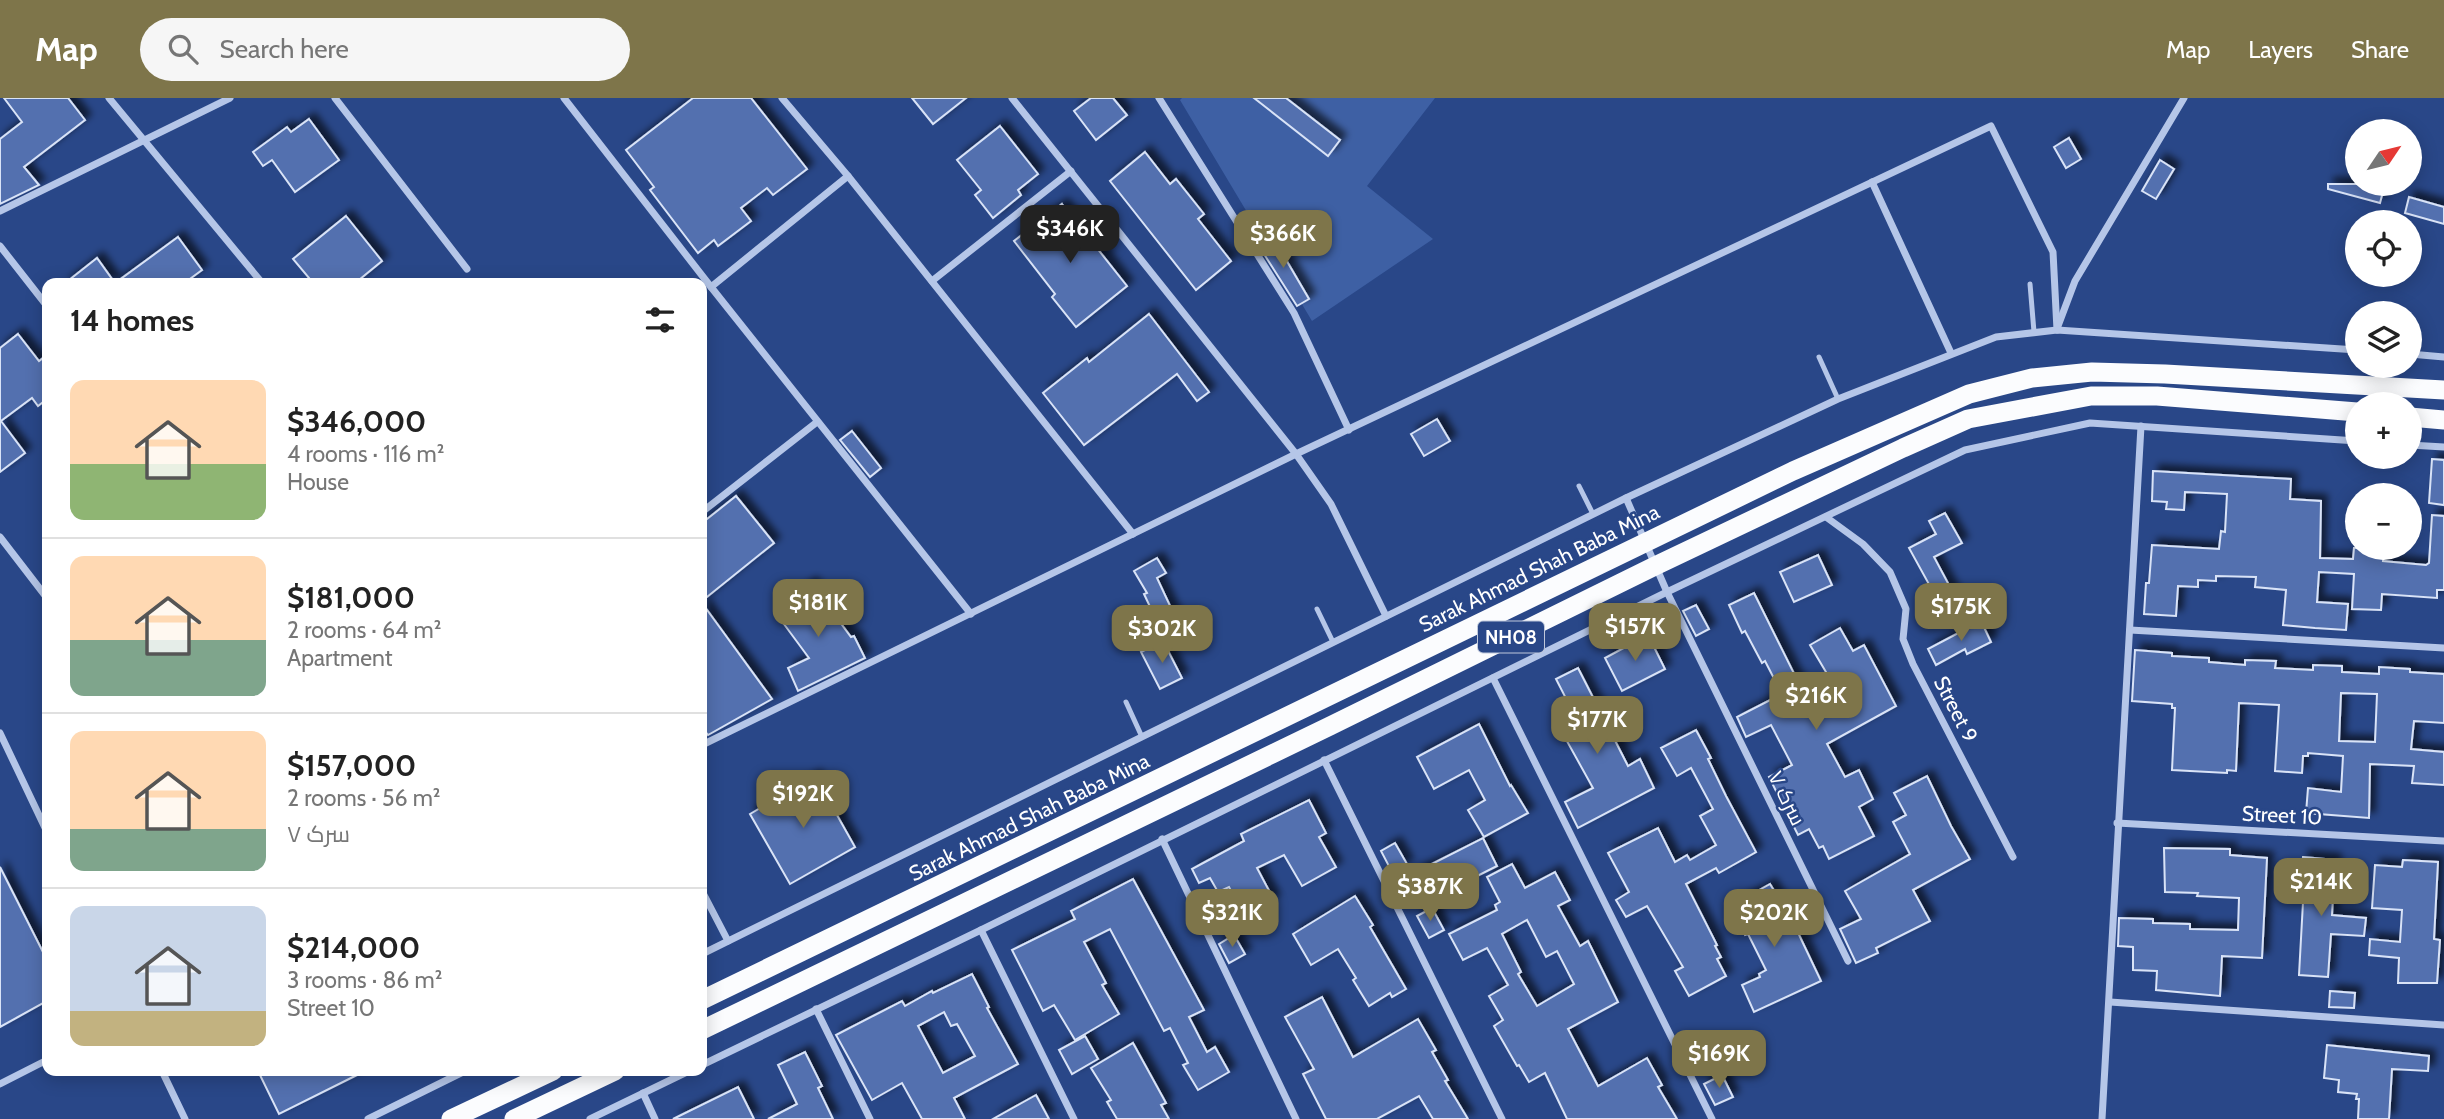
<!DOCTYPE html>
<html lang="en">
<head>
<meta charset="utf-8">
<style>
  :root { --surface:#fff; --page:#f6f6f6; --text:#222; --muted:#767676; --line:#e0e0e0; --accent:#7e754a }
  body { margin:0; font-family:Cabin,Cairo,sans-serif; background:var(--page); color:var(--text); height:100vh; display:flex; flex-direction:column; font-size:26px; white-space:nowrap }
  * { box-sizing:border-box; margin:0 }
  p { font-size:23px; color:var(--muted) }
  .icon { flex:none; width:38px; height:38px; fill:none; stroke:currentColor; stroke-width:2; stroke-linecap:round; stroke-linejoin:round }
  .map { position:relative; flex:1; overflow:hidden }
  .sheet { position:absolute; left:42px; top:180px; width:665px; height:798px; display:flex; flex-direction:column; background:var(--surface); border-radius:14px; box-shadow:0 4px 18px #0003 }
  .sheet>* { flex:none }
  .needle { width:46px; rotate:55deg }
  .fabs { position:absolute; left:2345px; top:21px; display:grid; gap:14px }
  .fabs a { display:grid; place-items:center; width:77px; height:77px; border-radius:50%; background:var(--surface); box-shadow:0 4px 18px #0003; font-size:35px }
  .price { position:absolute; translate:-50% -60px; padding:0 16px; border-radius:14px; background:var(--accent); color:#fff; font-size:23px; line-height:46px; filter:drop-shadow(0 2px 4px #0008) }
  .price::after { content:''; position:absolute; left:50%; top:42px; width:21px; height:16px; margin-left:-10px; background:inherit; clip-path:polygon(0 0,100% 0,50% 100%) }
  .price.active { background:#222; color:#fff }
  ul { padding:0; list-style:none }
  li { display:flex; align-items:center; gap:21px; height:175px; padding:0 28px }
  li+li { border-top:2px solid var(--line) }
  li span { display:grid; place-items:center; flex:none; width:196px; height:140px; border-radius:14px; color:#555 }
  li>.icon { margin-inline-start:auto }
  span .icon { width:84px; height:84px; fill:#fffc; stroke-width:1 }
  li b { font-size:30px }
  h2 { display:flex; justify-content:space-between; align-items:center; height:84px; padding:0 28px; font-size:30px }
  header { display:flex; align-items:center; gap:42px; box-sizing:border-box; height:98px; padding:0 35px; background:var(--accent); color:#fff }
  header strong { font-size:33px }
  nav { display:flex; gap:38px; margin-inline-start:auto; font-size:24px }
  .search { width:490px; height:63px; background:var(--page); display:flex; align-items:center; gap:18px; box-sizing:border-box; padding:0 24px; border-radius:38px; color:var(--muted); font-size:26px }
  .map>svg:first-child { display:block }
  .green { fill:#3e60a4 }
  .building { fill:#5270af; stroke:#d9e3f7; stroke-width:2; fill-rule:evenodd; filter:url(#shadow) }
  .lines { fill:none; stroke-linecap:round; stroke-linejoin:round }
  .service { stroke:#b5c6e8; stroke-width:5 }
  .minor { stroke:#b5c6e8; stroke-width:7 }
  .trunk { stroke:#fbfcfe; stroke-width:19 }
  .labels { text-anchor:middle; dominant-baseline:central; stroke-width:5; stroke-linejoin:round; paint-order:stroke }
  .shield { fill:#294788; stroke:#bfc8db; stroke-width:2 }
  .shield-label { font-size:19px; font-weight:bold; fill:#fff }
  .street-label { font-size:21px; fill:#fff; stroke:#294788 }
</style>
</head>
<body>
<header>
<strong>Map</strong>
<div class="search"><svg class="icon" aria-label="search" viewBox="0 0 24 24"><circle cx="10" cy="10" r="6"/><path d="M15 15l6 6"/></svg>Search here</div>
<nav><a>Map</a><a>Layers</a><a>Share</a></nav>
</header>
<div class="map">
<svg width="2444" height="1021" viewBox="0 0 2444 1021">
  <defs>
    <filter id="shadow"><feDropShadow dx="6" dy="-6" stdDeviation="3.5" flood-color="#0009"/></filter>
  </defs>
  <rect width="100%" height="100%" fill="#294788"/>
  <path class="green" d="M1182 0H1435L1367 88 1433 141 1312 223 1180 2Z"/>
  <g class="building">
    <path d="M4 0H68L85 22 24 69 39 87 0 106V41L22 24Z"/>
    <path d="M693 0H751L807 71 773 97 767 90 741 110 751 123 718 148 714 142 698 155 650 92 654 89 626 52Z"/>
    <path d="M912 0H966L933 26Z"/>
    <path d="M1091 0H1113L1127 17 1096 42 1074 13Z"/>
    <path d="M1254 0H1286L1340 42 1328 58Z"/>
    <path d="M309 21 339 62 295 94 272 62 263 68 253 54 287 29 291 34Z"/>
    <path d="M1000 28 1038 76 1018 92 1021 97 993 120 975 97 981 92 957 62Z"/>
    <path d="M2069 40 2081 61 2066 70 2054 49Z"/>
    <path d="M1145 54 1170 86 1176 81 1204 116 1198 121 1231 163 1196 192 1110 83Z"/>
    <path d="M2160 62 2174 71 2156 101 2142 93Z"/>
    <path d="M2328 86H2385L2380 105 2328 91Z"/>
    <path d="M2409 99 2444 109V126L2405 115Z"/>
    <path d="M1062 106 1127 188 1076 229 1052 199 1055 196 1014 143Z"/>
    <path d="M346 118 382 163 354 186H314L293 161Z"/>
    <path d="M1271 136 1309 201 1297 208 1257 145Z"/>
    <path d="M178 139 202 172 183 186H64L97 160 115 185Z"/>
    <path d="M1149 216 1209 294 1197 303 1177 276 1084 347 1043 295 1087 260 1089 264Z"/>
    <path d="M18 236 39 263 47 257V301L38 308 32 300 1 323 25 355 0 374V250Z"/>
    <path d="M1437 321 1450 343 1424 358 1411 336Z"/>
    <path d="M852 333 881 370 870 379 840 342Z"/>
    <path d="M2432 361 2444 362V407L2429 405Z"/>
    <path d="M2153 373 2291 381 2290 401 2321 403 2320 460 2353 461 2354 450H2384L2383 463 2426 467 2429 465 2432 417 2444 418V492H2437V500L2382 496 2381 512 2352 511 2354 476 2319 474 2317 504 2348 506 2346 532 2315 530 2283 527 2286 492 2255 489 2256 479 2216 478V483L2198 482V489L2178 488 2176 518 2144 516 2146 485H2149L2152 447 2219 451 2221 433 2225 434 2227 396 2185 394 2184 412 2166 411 2167 404 2152 403Z"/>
    <path d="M736 398 774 445 702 503V425Z"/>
    <path d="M1945 415 1962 445 1934 459 1957 502 1942 510 1909 450 1936 436 1929 423Z"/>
    <path d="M1818 457 1832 487 1794 504 1780 474Z"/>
    <path d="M1157 460 1166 475 1157 480 1179 527 1168 532 1166 527 1160 530 1144 496 1147 495 1134 473Z"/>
    <path d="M811 485 851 539 854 538 865 560 798 593 788 570 809 560 778 518 796 504 792 499Z"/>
    <path d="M1754 495 1814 616 1842 601 1810 547 1840 530 1853 553 1864 547 1896 608 1827 646 1845 679 1859 672 1873 701 1859 709 1874 738 1829 761 1823 748 1819 750 1809 731 1798 737 1769 679 1792 667 1771 627 1746 639 1737 619 1782 596 1765 563 1762 565 1745 533 1742 535 1729 507Z"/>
    <path d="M702 505 772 601 708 637 702 629Z"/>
    <path d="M1696 507 1709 531 1696 538 1683 513Z"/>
    <path d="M1981 523 1991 544 1967 556 1965 551 1936 567 1928 551Z"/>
    <path d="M1648 537 1665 571 1622 593 1605 560Z"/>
    <path d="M1163 543 1182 580 1160 591 1141 554Z"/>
    <path d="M2135 552 2172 555V558L2209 560V564L2245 567V562L2276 563 2275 570 2313 572V567L2342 568V574L2379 576V569L2410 571V574L2444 576V625L2414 623 2411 651 2444 654V687L2412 685 2414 668 2370 666 2369 720 2306 715 2308 690 2341 694 2343 658 2308 655V658H2303L2302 675 2275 673 2279 607 2239 605 2236 673 2227 672V675L2172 672 2175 610H2172V606L2132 603ZM2341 595 2377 596 2375 644 2339 643Z"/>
    <path d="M1578 570 1628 668 1640 661 1654 690 1578 730 1565 704 1593 690 1558 627 1575 618 1556 581Z"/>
    <path d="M1479 626 1510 688 1511 687 1528 715 1484 739 1468 712 1485 702 1469 672 1434 691 1417 659Z"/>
    <path d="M1696 632 1711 660 1708 661 1726 698 1756 754 1719 775 1716 770 1686 786 1717 847 1715 848 1721 859 1717 861 1726 878 1689 898 1675 873 1683 869 1647 808 1626 819 1616 802 1629 794 1608 755 1658 730 1675 764 1687 757 1690 762 1716 747 1700 718 1713 711 1691 670 1677 678 1661 650Z"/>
    <path d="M815 678 855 749 790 786 750 716Z"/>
    <path d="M1927 678 1951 728 1970 761 1913 792 1930 823 1876 850 1878 855 1856 865 1840 831 1861 821 1845 793 1910 756 1893 724 1906 717 1894 695Z"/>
    <path d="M1309 702 1326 735 1319 739 1336 769 1302 788 1284 757 1257 770 1274 802 1252 813 1244 798 1236 802 1229 789 1218 794 1210 780 1199 785 1192 771 1244 743 1241 736Z"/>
    <path d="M1483 740 1497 768 1430 802 1416 774Z"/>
    <path d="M1395 745 1407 766 1392 774 1381 753Z"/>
    <path d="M2164 750 2230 751V757L2267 760 2262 860 2222 858 2220 898 2156 892 2157 873 2133 872V849L2118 848 2119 820 2153 821V825L2190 826V831L2238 832 2239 800 2197 798 2198 795 2165 794Z"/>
    <path d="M2303 759 2335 762 2332 817 2366 820 2364 838 2331 836 2328 879 2299 877 2304 786H2301Z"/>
    <path d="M2403 762 2438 764 2434 841 2440 842 2437 885H2398L2399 860 2369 857 2370 841 2400 844 2402 812 2372 810 2375 767 2402 769Z"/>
    <path d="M1512 766 1525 790 1555 774 1570 802 1558 808 1580 848 1588 843 1618 904 1568 931 1598 988 1647 960 1662 987 1658 989 1677 1021H1567L1545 975 1529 984 1519 967 1517 968 1494 928 1503 922 1489 898 1508 887 1487 850 1463 862 1449 836 1497 812 1495 807 1500 804 1487 779ZM1527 822 1546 859 1557 853 1574 886 1537 908 1518 876 1521 874 1502 836Z"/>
    <path d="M0 769 47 862V903L0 929Z"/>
    <path d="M1133 781 1204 912 1189 919 1207 954 1215 949 1229 974 1198 992 1183 967 1188 965 1170 930 1164 933 1110 831 1084 844 1106 885 1102 887 1119 916 1075 942 1054 907 1043 913 1012 852 1075 821 1071 813Z"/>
    <path d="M1770 786 1792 822 1821 883 1754 914 1742 887 1760 879 1759 876 1766 872 1748 836 1745 837 1729 809Z"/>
    <path d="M1355 798 1373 827 1370 829 1406 891 1392 899 1390 895 1369 908 1353 882 1356 880 1338 851 1311 867 1293 836Z"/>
    <path d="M1432 810 1444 832 1429 840 1417 818Z"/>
    <path d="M1234 837 1245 856 1229 865 1219 846Z"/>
    <path d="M972 876 989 909 987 910 1018 966 954 1000 965 1021H922L902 985 872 1002 836 937 902 903 905 908 932 893 933 895ZM944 914 951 928 957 926 975 958 943 975 918 928Z"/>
    <path d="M2330 893 2355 895 2354 910 2329 909Z"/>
    <path d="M1322 899 1353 959 1418 921 1436 952 1432 954 1448 982 1445 983 1468 1021H1433L1419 998 1377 1021H1326L1303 976 1314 971 1285 919Z"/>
    <path d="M1085 938 1098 961 1072 976 1059 952Z"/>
    <path d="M1133 945 1166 1005 1161 1007 1169 1021H1117L1107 1004 1111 1002 1091 970Z"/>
    <path d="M2327 947 2429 958 2428 973 2392 971 2389 1021H2358L2359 1001H2356L2357 996 2338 994 2339 982 2324 980Z"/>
    <path d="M805 954 822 988 818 990 833 1021H768L797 1006 778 967Z"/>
    <path d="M258 973H365L279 1016Z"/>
    <path d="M1722 977 1733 999 1715 1007 1704 986Z"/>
    <path d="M738 989 754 1021H673Z"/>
    <path d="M1036 997 1049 1021H993Z"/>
  </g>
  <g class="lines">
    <g class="service">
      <path d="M2030 186 2034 234"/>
      <path d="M1819 259 1838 301"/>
      <path d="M1579 388 1593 416"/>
      <path d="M1317 511 1333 544"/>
      <path d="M1126 604 1142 639"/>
    </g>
    <g class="minor">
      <path d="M109 0 263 186"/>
      <path d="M335 0 467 171"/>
      <path d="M564 0 711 189 971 516"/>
      <path d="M782 0 848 78 1133 436"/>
      <path d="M1012 0 1296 356 1331 406 1386 518"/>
      <path d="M1159 0 1294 215 1349 332"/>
      <path d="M1872 84 1951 255"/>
      <path d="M0 113 230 0"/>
      <path d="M0 148 47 208"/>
      <path d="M932 183 1071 73"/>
      <path d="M711 189 848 78"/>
      <path d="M2058 228 2075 183 2184 0"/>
      <path d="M2410 256 2444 259"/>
      <path d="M2410 347 2444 349"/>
      <path d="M1626 400 1667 494 1848 863"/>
      <path d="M702 414 817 324"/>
      <path d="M1826 419 1863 446 1890 474 1906 511 1903 541 1913 566 2013 759"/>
      <path d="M0 439 47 500"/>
      <path d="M2130 532 2444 550"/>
      <path d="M1493 580 1712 1021"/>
      <path d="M0 635 47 734"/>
      <path d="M702 647 1296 356 1991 28 2053 154 2057 232"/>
      <path d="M1324 662 1502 1021"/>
      <path d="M2117 725 2444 743"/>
      <path d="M1162 741 1296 1021"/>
      <path d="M702 793 728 843"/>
      <path d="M981 832 1074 1021"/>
      <path d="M702 856 1626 400 1838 301 1996 239 2057 232 2357 252"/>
      <path d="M2110 904 2444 927"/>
      <path d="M816 911 870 1021"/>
      <path d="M702 967 981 832 1667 494 1965 352 2090 325 2357 343"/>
      <path d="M162 973 185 1021"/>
      <path d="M0 986 47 962"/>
      <path d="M643 995 655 1021"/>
      <path d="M368 1021 465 973"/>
      <path d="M590 1021 689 973"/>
      <path d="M2102 1021 2141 328"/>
    </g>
    <g class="trunk">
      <path d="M2410 319 2444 322"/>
      <path d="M702 902 1793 373 1969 296 2032 280 2092 274 2165 276 2444 292"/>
      <path d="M702 932 1330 628 1655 468 1903 350 1968 321 2091 298H2157L2357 314"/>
      <path d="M451 1021 553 973"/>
      <path d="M514 1021 615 973"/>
    </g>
  </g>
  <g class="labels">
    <rect class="shield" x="1478" y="523.5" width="66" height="31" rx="5"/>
    <g class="shield-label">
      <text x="1511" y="539">NH08</text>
    </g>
    <g class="street-label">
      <text transform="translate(1539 470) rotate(-26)">Sarak Ahmad Shah Baba Mina</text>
      <text transform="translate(1956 611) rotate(63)">Street 9</text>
      <text transform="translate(1787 700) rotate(64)">سرک ۷</text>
      <text transform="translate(2282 717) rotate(3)">Street 10</text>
      <text transform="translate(1029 719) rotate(-26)">Sarak Ahmad Shah Baba Mina</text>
    </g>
  </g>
</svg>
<div class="fabs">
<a><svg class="needle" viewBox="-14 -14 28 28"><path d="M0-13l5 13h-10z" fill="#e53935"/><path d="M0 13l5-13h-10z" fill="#767676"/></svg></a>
<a><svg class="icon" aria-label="locate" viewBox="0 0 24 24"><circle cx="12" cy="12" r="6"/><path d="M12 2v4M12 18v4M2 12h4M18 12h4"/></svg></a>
<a><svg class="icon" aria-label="layers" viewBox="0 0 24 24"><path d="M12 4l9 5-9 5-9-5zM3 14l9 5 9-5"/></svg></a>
<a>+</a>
<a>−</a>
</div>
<b class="price active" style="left:1070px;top:167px">$346K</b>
<b class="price" style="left:1283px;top:172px">$366K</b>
<b class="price" style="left:818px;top:541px">$181K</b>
<b class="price" style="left:1961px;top:545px">$175K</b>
<b class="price" style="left:1635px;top:565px">$157K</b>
<b class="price" style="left:1162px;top:567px">$302K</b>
<b class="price" style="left:1816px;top:634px">$216K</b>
<b class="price" style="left:1597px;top:658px">$177K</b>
<b class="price" style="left:803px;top:732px">$192K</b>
<b class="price" style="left:2321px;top:820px">$214K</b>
<b class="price" style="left:1430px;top:825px">$387K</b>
<b class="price" style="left:1232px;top:851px">$321K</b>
<b class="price" style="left:1774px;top:851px">$202K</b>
<b class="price" style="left:1719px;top:992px">$169K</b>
<section class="sheet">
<h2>14 homes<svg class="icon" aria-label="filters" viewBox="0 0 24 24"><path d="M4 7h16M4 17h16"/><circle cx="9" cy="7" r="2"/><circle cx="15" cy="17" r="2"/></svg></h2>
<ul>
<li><span style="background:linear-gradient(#ffd9b3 60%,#8fb573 0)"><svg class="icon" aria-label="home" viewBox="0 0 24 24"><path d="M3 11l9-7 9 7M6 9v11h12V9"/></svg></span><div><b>$346,000</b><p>4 rooms · 116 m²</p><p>House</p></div></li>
<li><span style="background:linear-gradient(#ffd9b3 60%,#7fa58c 0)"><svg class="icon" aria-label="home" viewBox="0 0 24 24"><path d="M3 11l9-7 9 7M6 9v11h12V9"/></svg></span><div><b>$181,000</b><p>2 rooms · 64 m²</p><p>Apartment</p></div></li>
<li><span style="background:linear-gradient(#ffd9b3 70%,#7fa58c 0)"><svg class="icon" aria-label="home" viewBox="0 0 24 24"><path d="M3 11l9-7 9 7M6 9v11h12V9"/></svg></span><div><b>$157,000</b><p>2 rooms · 56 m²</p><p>سرک ۷</p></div></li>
<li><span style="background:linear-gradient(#c9d6e8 75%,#c2b280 0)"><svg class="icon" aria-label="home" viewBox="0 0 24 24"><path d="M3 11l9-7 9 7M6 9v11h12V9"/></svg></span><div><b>$214,000</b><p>3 rooms · 86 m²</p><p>Street 10</p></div></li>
</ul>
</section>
</div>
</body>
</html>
